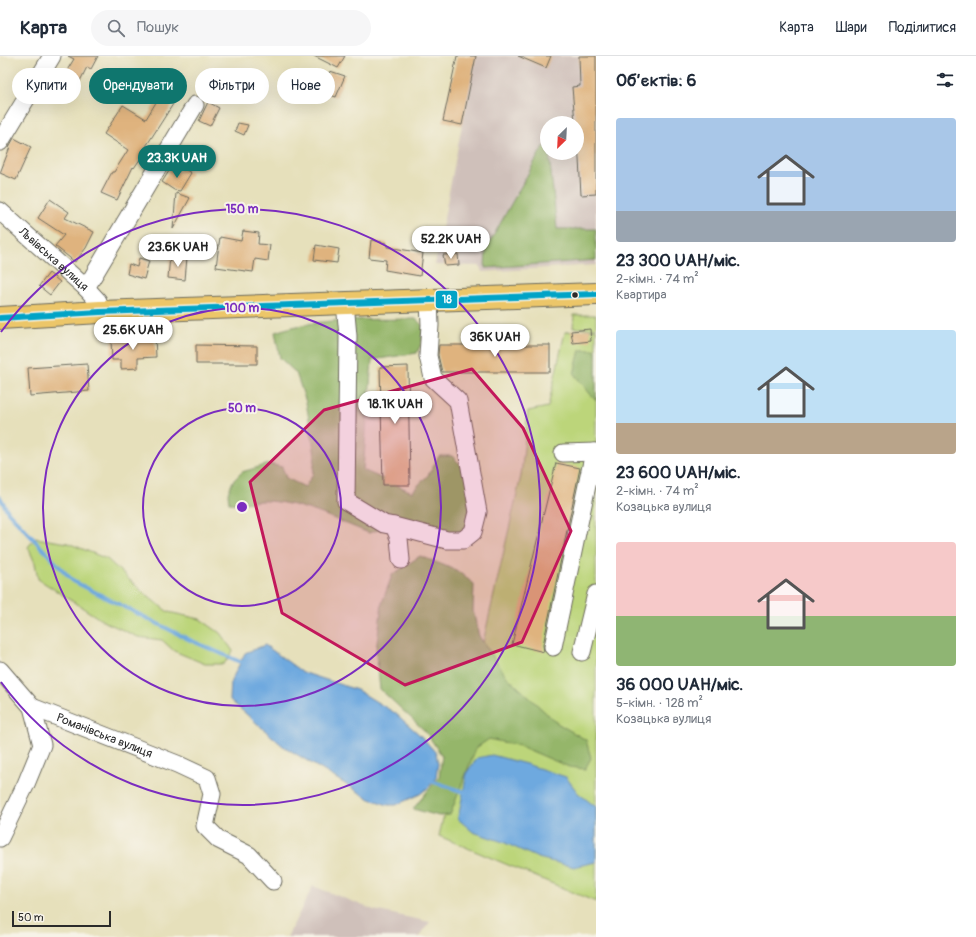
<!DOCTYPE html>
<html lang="uk">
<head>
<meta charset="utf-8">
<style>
  :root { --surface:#fff; --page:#f6f6f7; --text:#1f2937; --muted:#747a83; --line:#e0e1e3; --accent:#0f766e }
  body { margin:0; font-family:Pangolin,sans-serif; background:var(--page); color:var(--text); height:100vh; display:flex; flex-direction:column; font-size:15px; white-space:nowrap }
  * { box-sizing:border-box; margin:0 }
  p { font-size:13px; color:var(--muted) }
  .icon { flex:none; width:22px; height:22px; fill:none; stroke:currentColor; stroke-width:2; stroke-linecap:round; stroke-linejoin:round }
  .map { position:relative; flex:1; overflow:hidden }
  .side { display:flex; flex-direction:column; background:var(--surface); width:380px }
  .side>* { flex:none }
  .banner { position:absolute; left:12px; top:12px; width:380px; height:36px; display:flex; gap:8px }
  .needle { width:26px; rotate:204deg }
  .controls { position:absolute; left:540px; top:60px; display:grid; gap:8px }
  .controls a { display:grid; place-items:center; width:44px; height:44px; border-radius:50%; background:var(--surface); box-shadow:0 4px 16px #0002; font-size:20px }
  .scale { position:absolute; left:12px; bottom:10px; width:99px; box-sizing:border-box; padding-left:4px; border:2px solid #2b2b2b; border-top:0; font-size:11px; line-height:14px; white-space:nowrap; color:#2b2b2b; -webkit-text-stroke:3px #f7f3e8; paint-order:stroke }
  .price { position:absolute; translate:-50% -34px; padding:0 9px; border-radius:14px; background:#fff; color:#222; font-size:13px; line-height:26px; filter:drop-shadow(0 1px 2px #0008) }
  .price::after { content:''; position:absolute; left:50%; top:24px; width:12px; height:9px; margin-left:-6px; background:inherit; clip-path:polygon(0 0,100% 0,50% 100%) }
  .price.selected { background:var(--accent); color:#fff }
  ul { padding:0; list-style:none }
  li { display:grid; align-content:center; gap:8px; height:212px; padding:0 20px }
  li span { display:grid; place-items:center; height:124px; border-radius:4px; color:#555 }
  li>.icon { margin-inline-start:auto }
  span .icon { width:72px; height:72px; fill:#fffc; stroke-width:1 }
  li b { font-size:17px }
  h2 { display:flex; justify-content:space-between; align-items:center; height:48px; padding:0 20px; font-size:17px }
  .pill { padding:0 14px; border-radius:18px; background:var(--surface); box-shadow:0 4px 16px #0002; font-size:14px; line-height:36px }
  .pill.selected { background:var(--accent); color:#fff }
  header { display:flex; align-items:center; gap:24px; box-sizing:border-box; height:56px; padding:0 20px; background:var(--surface); border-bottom:1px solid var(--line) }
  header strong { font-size:19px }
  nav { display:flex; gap:22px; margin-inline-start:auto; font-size:14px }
  .search { width:280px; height:36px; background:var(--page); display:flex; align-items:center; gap:10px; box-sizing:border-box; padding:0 14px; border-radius:22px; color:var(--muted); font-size:15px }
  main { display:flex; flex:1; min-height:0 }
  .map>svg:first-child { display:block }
  .industrial { fill:#cfc0ba; fill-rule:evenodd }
  .green { fill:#bcd57a; stroke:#748052 }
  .forest { fill:#95b66a; stroke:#60704a }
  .water { fill:#6ea9df; stroke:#4c6a85 }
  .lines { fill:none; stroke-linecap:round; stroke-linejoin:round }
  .stream { stroke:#6ea9df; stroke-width:4 }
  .building { fill:#dfb37e }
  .minor-casing { stroke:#6c6a5d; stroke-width:19 }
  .major-casing { stroke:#6c6a5d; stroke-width:24 }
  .minor { stroke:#fff; stroke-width:17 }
  .major { stroke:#ecc669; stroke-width:22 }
  .bus-1-casing { stroke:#f7f3e8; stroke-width:9 }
  .bus-1 { stroke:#02a3c6; stroke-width:6 }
  .marked { fill:#c2185b; fill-opacity:0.2; stroke:#c2185b; stroke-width:3; stroke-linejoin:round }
  .ring { fill:none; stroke:#7b2cbf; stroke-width:2 }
  .bus-dot { fill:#2b2b2b; stroke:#f7f3e8; stroke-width:1.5 }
  .labels { text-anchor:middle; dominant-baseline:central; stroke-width:4; stroke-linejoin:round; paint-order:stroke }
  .street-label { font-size:12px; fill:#2b2b2b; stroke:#f7f3e8 }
  .centre { fill:#7b2cbf; stroke:#f7f3e8; stroke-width:2 }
  .ring-label { font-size:12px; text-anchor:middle; font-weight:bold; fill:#7b2cbf; stroke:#f7f3e8; stroke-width:4; stroke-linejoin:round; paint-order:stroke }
  .line-badge { stroke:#f7f3e8; stroke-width:1.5 }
  .badge-label { font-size:11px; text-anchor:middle; font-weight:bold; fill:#fff }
</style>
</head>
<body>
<header>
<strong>Карта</strong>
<div class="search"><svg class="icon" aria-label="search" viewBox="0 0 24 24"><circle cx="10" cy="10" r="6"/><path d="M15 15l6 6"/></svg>Пошук</div>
<nav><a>Карта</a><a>Шари</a><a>Поділитися</a></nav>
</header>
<main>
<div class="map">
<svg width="596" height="881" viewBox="0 0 596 881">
  <rect width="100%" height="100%" fill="#f7f3e8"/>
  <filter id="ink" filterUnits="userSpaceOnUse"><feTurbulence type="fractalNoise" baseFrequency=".025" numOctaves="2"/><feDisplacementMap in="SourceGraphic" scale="8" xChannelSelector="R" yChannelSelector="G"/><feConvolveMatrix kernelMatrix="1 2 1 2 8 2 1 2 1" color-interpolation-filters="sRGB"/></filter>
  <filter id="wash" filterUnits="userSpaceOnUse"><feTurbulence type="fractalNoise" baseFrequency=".012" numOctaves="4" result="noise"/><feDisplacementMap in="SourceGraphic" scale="16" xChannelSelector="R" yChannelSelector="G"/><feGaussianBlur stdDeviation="0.9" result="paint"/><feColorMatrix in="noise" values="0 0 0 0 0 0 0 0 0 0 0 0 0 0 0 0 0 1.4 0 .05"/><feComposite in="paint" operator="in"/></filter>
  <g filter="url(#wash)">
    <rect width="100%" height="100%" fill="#e6e0bb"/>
    <g class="industrial">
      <path d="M457 0H596V209L482 216 480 210 435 209 462 69 443 65ZM547 67H577V97H547Z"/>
      <path d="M313 830 374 854 430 866 419 881H287Z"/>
    </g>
    <g class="green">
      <path d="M574 259H596V272H573Z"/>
      <path d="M596 273V846L439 780 521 420 528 355 548 351 565 276Z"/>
      <path d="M35 482 68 487 107 503 146 539 168 556 200 563 220 577 233 595 224 608H205L174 595 162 584 138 581 103 565 38 523 35 507 28 491Z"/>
    </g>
    <g class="forest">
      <path d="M543 91H547V97H549L557 173H596V204L485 212 486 193Z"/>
      <path d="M416 263 423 270 422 286 417 297 372 304 363 414 412 436 429 418 439 400H452L470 418 473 434 466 475 443 479 381 473 369 477C336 464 305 448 269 445 256 444 243 449 229 447L228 437 233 425 242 416 269 408 282 411 286 422 305 431 313 418 315 399 306 346 296 317 280 302 275 276C319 261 370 264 416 263Z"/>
      <path d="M580 294H596V345L574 318Z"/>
      <path d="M420 500 456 514 474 528 473 555 479 580 507 621 557 667 586 684 591 702 585 713 569 711 520 690 489 683 476 692 450 759 439 760 413 753 439 721 442 700 426 676 380 633 376 595 382 547 392 519Z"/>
    </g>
    <g class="water">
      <path d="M265 589 302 616 357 634 395 657 421 680 436 697 438 708 436 722 429 731 420 738 396 749H388L370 743 283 690 230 644 231 625 245 597Z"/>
      <path d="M492 699 526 708 566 721 578 737 596 751V806L574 811 538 802 503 786 473 776 458 763 467 716 477 702Z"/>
    </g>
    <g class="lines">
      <g class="stream">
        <path d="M0 441 8 456 73 525 190 584 245 608"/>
        <path d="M428 724 467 737"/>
      </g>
    </g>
    <g id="blocks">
      <g class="building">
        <path d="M68 0H98L91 13 87 11 74 37 58 29 74 3Z"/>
        <path d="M314 0H345L338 12Z"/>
        <path d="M457 0H476L462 69 443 65Z"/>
        <path d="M518 0H551L546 12Z"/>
        <path d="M579 0H596V138L581 139 577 67H575L572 31 580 30Z"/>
        <path d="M330 15 345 20 336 41 322 36Z"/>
        <path d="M160 20 182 34 143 95 145 96 134 112 133 111 117 144 101 137 112 116H114L128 94 104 78 123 49 146 63 158 43 149 37Z"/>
        <path d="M208 46 219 52 210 70 199 65Z"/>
        <path d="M238 67 248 69 244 79 235 75Z"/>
        <path d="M14 82 31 91 16 124 0 117 10 91H9Z"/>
        <path d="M182 111 191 117 180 135 174 134 162 126 171 112 178 116Z"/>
        <path d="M176 137 190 142 173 173Z"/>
        <path d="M50 143 69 156 65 162 94 176 86 192 75 206 55 190 64 179 38 162Z"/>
        <path d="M243 175 259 177 258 188 270 189 268 205 255 203 253 216 216 211 220 181 241 185Z"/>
        <path d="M371 184 387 187V191L423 197 420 220 385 214 386 204 369 202Z"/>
        <path d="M316 189 339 193 337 207 314 204Z"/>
        <path d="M458 198 459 209 445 210 443 199Z"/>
        <path d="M170 200 187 201 185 224 168 222Z"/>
        <path d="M139 202 149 205 144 223 127 218 129 208 137 211Z"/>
        <path d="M49 217 60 226 50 239 39 230Z"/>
        <path d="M590 273 591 285 573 287 571 275Z"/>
        <path d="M155 281 156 301 138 302V312L121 313V304H112L111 284Z"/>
        <path d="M196 289 257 290V308H196Z"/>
        <path d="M439 289H550V316H442L438 299Z"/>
        <path d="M87 308 89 335 30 340 28 312Z"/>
        <path d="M408 310 410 429H383L380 311Z"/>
        <path d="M556 407 580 412 543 589 544 596 512 588Z"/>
      </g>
    </g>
  </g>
  <g filter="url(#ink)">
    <use href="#blocks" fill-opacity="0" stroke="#6c6a5d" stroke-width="1"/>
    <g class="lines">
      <g class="minor-casing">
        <g id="minor">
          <path d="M0 86 52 0"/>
          <path id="s1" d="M0 155 86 232 98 245 100 256"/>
          <path d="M86 232 195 49"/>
          <path d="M345 247 348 280 346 445 384 468 394 470 399 482 401 504"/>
          <path d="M563 397 596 396"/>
          <path d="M394 470 447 484H463L473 476 478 456 458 345 433 322 428 300 430 269 429 244"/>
          <path d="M553 591 594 396"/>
          <path d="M582 596 596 538"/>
          <path d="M0 614 32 651 42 689 26 728 0 782"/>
          <path id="s2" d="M32 651 177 708 207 722 212 738 205 770 219 784 249 799 273 825"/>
        </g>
      </g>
      <g class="major-casing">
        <path id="major" d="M0 262 100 256 596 238"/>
      </g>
      <use href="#minor" class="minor"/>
      <use href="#major" class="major"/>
      <g class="bus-1-casing">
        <path id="bus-1" d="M0 262 100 256 596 238"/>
      </g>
      <use href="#bus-1" class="bus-1"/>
    </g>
  </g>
  <path class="marked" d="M472 313 523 372 571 475 522 586 405 629 282 557 250 426 324 354Z"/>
  <g class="ring">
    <circle cx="242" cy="451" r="99"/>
    <circle cx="242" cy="451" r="199"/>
    <path d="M1 276A298 298 0 1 1 1 626"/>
  </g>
  <circle class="bus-dot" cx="575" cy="239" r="3.5"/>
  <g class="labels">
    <g class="street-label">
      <text stroke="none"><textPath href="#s1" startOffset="72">Львівська вулиця</textPath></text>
      <text stroke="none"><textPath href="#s2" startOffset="78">Романівська вулиця</textPath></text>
    </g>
  </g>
  <circle cx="242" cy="451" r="6" class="centre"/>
  <g class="ring-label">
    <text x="242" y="157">150 m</text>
    <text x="242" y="256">100 m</text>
    <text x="242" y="356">50 m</text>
  </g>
  <rect class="line-badge" x="435" y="234" width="23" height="19" rx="4" fill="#02a3c6"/>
  <g class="badge-label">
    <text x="447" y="247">18</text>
  </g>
</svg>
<div class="controls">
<a><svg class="needle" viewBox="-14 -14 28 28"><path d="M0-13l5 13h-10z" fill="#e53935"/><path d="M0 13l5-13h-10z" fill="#747a83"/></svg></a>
</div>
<div class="scale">50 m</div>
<b class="price selected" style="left:177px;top:123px">23.3K UAH</b>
<b class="price" style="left:451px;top:204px">52.2K UAH</b>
<b class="price" style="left:178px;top:212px">23.6K UAH</b>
<b class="price" style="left:133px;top:295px">25.6K UAH</b>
<b class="price" style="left:495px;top:302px">36K UAH</b>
<b class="price" style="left:395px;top:369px">18.1K UAH</b>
<div class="banner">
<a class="pill">Купити</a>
<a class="pill selected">Орендувати</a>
<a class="pill">Фільтри</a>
<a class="pill">Нове</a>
</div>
</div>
<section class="side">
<h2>Об’єктів: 6<svg class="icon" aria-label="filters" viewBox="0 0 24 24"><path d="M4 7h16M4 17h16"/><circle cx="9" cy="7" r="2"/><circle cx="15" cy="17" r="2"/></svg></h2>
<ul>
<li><span style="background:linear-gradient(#a9c7e8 75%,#9aa5b1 0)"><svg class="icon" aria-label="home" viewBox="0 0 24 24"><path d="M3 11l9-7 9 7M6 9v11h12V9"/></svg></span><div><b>23 300 UAH/міс.</b><p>2-кімн. · 74 m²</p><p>Квартира</p></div></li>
<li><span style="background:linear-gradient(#bfe0f5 75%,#b9a48a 0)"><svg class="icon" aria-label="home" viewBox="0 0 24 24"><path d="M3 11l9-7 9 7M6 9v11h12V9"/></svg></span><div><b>23 600 UAH/міс.</b><p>2-кімн. · 74 m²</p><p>Козацька вулиця</p></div></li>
<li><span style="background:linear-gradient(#f6c9c9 60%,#8fb573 0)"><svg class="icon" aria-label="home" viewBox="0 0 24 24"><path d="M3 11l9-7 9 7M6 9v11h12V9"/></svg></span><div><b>36 000 UAH/міс.</b><p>5-кімн. · 128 m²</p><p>Козацька вулиця</p></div></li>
</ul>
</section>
</main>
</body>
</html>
